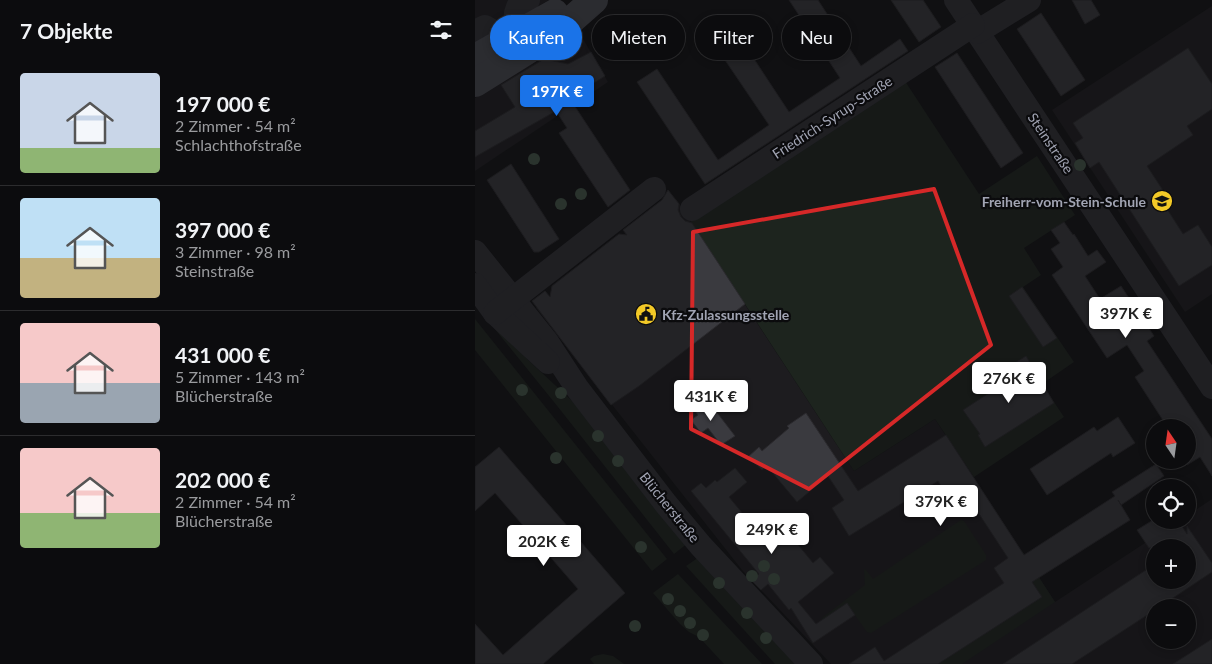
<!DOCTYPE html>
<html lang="de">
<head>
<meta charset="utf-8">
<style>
  :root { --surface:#0c0c0e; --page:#151517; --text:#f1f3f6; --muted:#9a9b9e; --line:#2c2c2e; --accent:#1a73e8 }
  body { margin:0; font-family:Lato,sans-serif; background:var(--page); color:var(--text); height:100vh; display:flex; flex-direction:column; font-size:19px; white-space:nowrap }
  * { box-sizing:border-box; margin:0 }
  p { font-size:16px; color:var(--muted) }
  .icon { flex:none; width:28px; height:28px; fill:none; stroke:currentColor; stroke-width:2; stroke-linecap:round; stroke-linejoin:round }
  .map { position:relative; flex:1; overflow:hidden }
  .panel { display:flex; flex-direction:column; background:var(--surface); width:475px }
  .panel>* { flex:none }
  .banner { position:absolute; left:15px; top:15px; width:475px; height:45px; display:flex; gap:10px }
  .needle { width:32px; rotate:347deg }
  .controls { position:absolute; left:671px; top:419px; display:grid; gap:10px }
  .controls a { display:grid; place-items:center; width:50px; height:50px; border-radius:50%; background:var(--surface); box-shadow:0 2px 8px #0003,0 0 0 1px var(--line); font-size:25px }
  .price { position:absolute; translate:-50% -42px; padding:0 11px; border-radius:5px; background:#fff; color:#222; font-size:16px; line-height:32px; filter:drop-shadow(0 1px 2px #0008) }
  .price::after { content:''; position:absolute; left:50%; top:30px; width:15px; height:11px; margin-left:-8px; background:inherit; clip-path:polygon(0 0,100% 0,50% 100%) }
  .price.on { background:var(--accent); color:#fff }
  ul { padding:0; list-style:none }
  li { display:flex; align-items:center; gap:15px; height:125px; padding:0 20px }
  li+li { border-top:1px solid var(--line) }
  li span { display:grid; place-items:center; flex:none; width:140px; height:100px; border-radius:5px; color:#555 }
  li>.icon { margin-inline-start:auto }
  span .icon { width:60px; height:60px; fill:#fffc; stroke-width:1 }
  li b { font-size:21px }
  h2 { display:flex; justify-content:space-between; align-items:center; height:60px; padding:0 20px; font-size:21px }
  .chip { padding:0 18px; border-radius:22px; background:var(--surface); box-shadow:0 2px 8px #0003,0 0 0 1px var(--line); font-size:18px; line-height:45px }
  .chip.on { background:var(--accent); color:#fff }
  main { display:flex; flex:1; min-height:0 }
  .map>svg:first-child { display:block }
  .built { fill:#1d1c1f; fill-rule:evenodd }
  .green { fill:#1d241e }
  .building { fill:#3a3a3f; stroke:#2b2a2e }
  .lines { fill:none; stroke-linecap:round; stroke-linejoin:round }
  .minor { stroke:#313137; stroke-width:24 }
  .major { stroke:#4d4e56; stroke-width:28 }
  .tree { fill:#495e4e }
  .marked { fill:none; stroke:#d62828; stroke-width:4; stroke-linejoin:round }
  .labels { text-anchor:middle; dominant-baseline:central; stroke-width:4.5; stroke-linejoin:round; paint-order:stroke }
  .street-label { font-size:14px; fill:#a1a4b3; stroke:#0b0b0d }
  .poi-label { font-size:14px; font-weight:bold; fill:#a1a4b3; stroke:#0b0b0d; text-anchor:end }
</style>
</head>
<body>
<main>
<section class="panel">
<h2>7 Objekte<svg class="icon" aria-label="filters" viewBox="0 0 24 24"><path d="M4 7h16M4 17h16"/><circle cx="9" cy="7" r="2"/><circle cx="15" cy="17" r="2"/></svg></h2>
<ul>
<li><span style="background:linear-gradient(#c9d6e8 75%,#8fb573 0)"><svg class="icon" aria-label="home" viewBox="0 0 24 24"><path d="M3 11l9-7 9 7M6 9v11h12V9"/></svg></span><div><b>197 000 €</b><p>2 Zimmer · 54 m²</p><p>Schlachthofstraße</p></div></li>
<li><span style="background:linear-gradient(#bfe0f5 60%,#c2b280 0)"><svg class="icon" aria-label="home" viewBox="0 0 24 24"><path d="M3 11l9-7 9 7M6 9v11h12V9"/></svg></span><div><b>397 000 €</b><p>3 Zimmer · 98 m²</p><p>Steinstraße</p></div></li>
<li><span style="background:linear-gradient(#f6c9c9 60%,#9aa5b1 0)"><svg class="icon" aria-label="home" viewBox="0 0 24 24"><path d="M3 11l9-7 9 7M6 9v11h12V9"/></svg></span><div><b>431 000 €</b><p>5 Zimmer · 143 m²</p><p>Blücherstraße</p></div></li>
<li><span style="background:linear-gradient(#f6c9c9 65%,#8fb573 0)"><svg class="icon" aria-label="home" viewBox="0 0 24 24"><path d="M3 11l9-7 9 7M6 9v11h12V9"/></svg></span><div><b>202 000 €</b><p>2 Zimmer · 54 m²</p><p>Blücherstraße</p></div></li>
</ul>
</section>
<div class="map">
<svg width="737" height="664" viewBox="0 0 737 664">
  <rect width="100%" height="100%" fill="#101012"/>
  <g class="built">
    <path d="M0 0H74L0 42Z"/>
    <path d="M737 6V294L710 312 577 110Z"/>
    <path d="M107 37 133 82 0 171V98L19 85Z"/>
    <path d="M201 199 379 471 460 419 580 602 705 520H712L713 515 737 499V664H356L267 570 61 308ZM680 548H712V580H680ZM680 608H712V640H680Z"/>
  </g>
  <g class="green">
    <path d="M428 78 504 194 562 156 600 215 549 248 566 275 548 287 599 362 567 384 589 417 499 477 460 419 379 471 215 220Z"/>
    <path d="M0 319 192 559 177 571 0 350Z"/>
    <path d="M23 324 53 360 121 423 213 543 199 554 83 407 19 328Z"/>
    <path d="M486 520 489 521 511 555V560L396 633 392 632 372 604 348 620 347 618 390 585 389 570 390 569 398 579Z"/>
    <path d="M547 551 580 602 487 664H463L567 597 540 554Z"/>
    <path d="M227 555 323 664H300L211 566Z"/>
    <path d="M203 574 287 664H249L224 637 214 632 205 624 178 593Z"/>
    <path d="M128 654 138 656 149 664H119L115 659 119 656Z"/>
  </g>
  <g class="building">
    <path d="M314 0H343L386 66 425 39 433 51 230 184 162 82 182 69 243 160 294 125 233 35 254 21 314 112 365 78Z"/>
    <path d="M416 0H448L466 27 444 42Z"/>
    <path d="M597 0H616L625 15 610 24Z"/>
    <path d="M566 13 610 80 586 96 542 29Z"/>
    <path d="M713 48 737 84V109L712 126 718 135 672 166 691 195 685 198 708 234 723 225 737 247V265L704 286 624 162 615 168 600 143 608 138 598 123Z"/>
    <path d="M116 52 130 76 106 91 110 98 99 105 155 190 133 207 84 133 92 128 81 111 0 157V131L40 107 26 85 69 59 93 64Z"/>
    <path d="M482 53 548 153 526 168 460 67Z"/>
    <path d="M36 164 84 239 64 252H59L12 180Z"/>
    <path d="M193 190 204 204 203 210 206 217 210 221 217 223 270 304 164 386 136 405 57 301 70 291 75 297 77 286 144 234 152 235 148 230 187 200Z"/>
    <path d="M589 222 598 235 599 234 613 256 622 250 631 262 610 276 625 299 646 286 679 336 672 341 737 439V476L725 457 712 465V428H693L660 377 669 371 652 345 632 358 577 275 588 267 576 249 585 243 576 230Z"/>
    <path d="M547 287 582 338 568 347 534 296Z"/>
    <path d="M551 356 579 403 510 447 503 435 505 434 488 410 546 372 540 363Z"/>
    <path d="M230 397 260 436 246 445 233 428 226 433 216 420 223 415 217 407Z"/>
    <path d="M331 413 383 491 471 435 549 555 640 496 637 492 681 464 689 476 646 505 643 500 655 520 557 582 567 597 463 664H374L400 647 409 661 529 583 519 568 533 558 493 497 469 491 463 481 374 536 357 508 369 500 353 476 322 502 292 466 287 470 273 457 284 447 287 451 314 428 312 426Z"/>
    <path d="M643 417 660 443 638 457 636 453 572 495 555 469 619 427 622 431Z"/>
    <path d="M24 447 150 593 68 664H0V624L28 655 103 589 20 493 0 511V467Z"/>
    <path d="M260 468 272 482 254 497 283 532 301 518 338 563 345 557 359 573 323 602 341 624 372 603 380 615 338 643 316 608 314 610 293 584 286 590 277 581 284 574 216 491 226 483 231 488 240 480 242 482Z"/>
    <path d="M678 520H703L712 534V526L737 563V572L683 608H680V610L597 664H528L680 564V580H712V548H674L662 530Z"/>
    <path d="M737 639V664H698Z"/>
  </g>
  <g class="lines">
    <g class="minor">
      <path d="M481 0 737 387"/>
      <path d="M49 30 41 13 43 7 53 0"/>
      <path d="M0 32 10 27 15 30 34 61"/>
      <path d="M502 32 554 0"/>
      <path d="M217 209 498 25"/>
      <path d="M0 252 72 342 102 388 191 504 226 546 336 664"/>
      <path d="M0 285 20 313 73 362"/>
      <path d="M20 313 179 189"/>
    </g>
    <g class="major">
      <path d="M0 58 80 13"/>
      <path d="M0 83 85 30 119 0"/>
    </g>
  </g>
  <g class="tree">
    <circle cx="59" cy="159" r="6"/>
    <circle cx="605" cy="165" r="6"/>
    <circle cx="106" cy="194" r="6"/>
    <circle cx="86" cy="204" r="6"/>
    <circle cx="47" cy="390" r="6"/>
    <circle cx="86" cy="393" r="6"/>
    <circle cx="123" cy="436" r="6"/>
    <circle cx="81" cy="458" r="6"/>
    <circle cx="143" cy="461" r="6"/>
    <circle cx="166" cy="547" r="6"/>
    <circle cx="289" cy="566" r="6"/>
    <circle cx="277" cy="576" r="6"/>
    <circle cx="299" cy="579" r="6"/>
    <circle cx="244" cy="583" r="6"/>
    <circle cx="193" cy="599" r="6"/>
    <circle cx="205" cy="611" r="6"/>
    <circle cx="272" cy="613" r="6"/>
    <circle cx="215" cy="623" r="6"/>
    <circle cx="160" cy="626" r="6"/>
    <circle cx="228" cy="635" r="6"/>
    <circle cx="291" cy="638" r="6"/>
  </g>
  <path d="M0 0H737V664H0ZM459 189 516 345 334 489 216 429 218 232Z" fill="#101012" fill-opacity=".55" fill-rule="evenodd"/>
  <path class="marked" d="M459 189 516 345 334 489 216 429 218 232Z"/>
  <defs>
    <g id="school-disc" transform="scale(1.125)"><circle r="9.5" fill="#f3c927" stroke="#0b0b0d"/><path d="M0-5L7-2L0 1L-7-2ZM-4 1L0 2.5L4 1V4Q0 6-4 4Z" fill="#111"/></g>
    <g id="civic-disc" transform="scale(1.125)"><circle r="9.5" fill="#f3c927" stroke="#0b0b0d"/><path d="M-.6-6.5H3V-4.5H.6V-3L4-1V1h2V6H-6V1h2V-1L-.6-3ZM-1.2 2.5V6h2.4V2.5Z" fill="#111"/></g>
  </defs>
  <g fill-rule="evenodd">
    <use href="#school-disc" x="687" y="201"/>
    <use href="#civic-disc" x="171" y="314"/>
  </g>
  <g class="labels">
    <g class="street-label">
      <text transform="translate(357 117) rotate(-33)">Friedrich-Syrup-Straße</text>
      <text transform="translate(576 143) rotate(56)">Steinstraße</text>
      <text transform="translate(195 507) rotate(51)">Blücherstraße</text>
    </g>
    <g class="poi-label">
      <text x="671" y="201">Freiherr-vom-Stein-Schule</text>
      <text x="187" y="314" text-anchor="start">Kfz-Zulassungsstelle</text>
    </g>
  </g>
</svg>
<div class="controls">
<a><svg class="needle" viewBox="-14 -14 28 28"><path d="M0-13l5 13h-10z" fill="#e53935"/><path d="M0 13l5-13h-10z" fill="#9a9b9e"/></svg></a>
<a><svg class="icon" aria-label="locate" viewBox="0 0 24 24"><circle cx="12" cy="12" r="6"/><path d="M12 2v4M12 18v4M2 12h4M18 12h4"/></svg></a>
<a>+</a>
<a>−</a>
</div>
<b class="price on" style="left:82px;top:117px">197K €</b>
<b class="price" style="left:651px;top:339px">397K €</b>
<b class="price" style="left:534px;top:404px">276K €</b>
<b class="price" style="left:236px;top:422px">431K €</b>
<b class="price" style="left:466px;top:527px">379K €</b>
<b class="price" style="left:297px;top:555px">249K €</b>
<b class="price" style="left:69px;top:567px">202K €</b>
<div class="banner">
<a class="chip on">Kaufen</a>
<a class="chip">Mieten</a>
<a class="chip">Filter</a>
<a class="chip">Neu</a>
</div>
</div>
</main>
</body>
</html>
